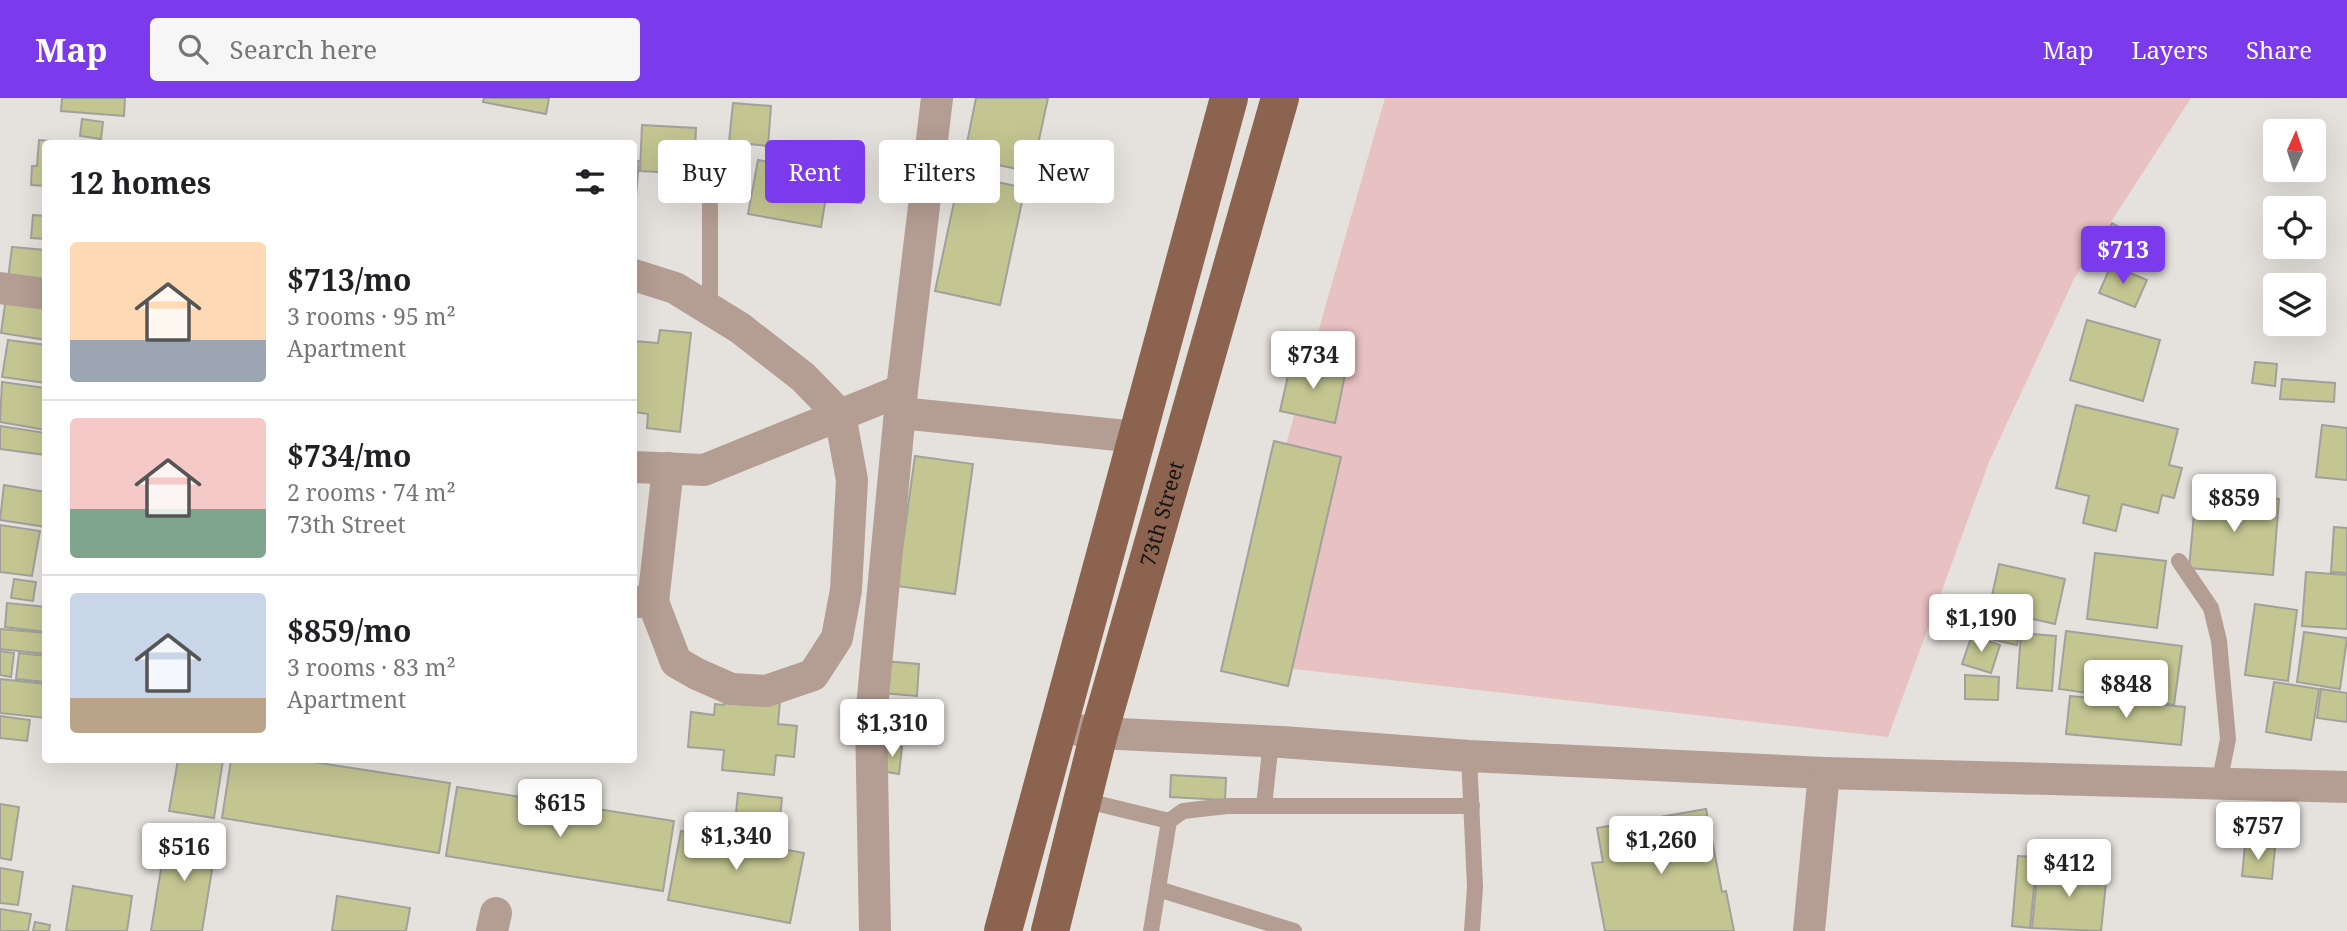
<!DOCTYPE html>
<html lang="en">
<head>
<meta charset="utf-8">
<style>
  :root { --surface:#fff; --page:#f6f6f6; --text:#202124; --muted:#757577; --line:#e0e0e0; --accent:#7c3aed }
  body { margin:0; font-family:"Noto Serif",serif; background:var(--page); color:var(--text); height:100vh; display:flex; flex-direction:column; font-size:26px; white-space:nowrap }
  * { box-sizing:border-box; margin:0 }
  p { font-size:23px; color:var(--muted) }
  .icon { flex:none; width:38px; height:38px; fill:none; stroke:currentColor; stroke-width:2; stroke-linecap:round; stroke-linejoin:round }
  .map { position:relative; flex:1; overflow:hidden }
  .drawer { position:absolute; left:42px; top:42px; width:595px; height:623px; display:flex; flex-direction:column; background:var(--surface); border-radius:7px; box-shadow:0 7px 28px #0002 }
  .drawer>* { flex:none }
  .guide { position:absolute; left:658px; top:42px; width:665px; height:63px; display:flex; gap:14px }
  .needle { width:46px; rotate:3deg }
  .fabs { position:absolute; left:2263px; top:21px; display:grid; gap:14px }
  .fabs a { display:grid; place-items:center; width:63px; height:63px; border-radius:7px; background:var(--surface); box-shadow:0 7px 28px #0002; font-size:35px }
  .price { position:absolute; translate:-50% -60px; padding:0 16px; border-radius:7px; background:#fff; color:#222; font-size:23px; line-height:46px; filter:drop-shadow(0 2px 4px #0008) }
  .price::after { content:''; position:absolute; left:50%; top:42px; width:21px; height:16px; margin-left:-10px; background:inherit; clip-path:polygon(0 0,100% 0,50% 100%) }
  .price.on { background:var(--accent); color:#fff }
  ul { padding:0; list-style:none }
  li { display:flex; align-items:center; gap:21px; height:175px; padding:0 28px }
  li+li { border-top:2px solid var(--line) }
  li span { display:grid; place-items:center; flex:none; width:196px; height:140px; border-radius:7px; color:#555 }
  li>.icon { margin-inline-start:auto }
  span .icon { width:84px; height:84px; fill:#fffc; stroke-width:1 }
  li b { font-size:30px }
  h2 { display:flex; justify-content:space-between; align-items:center; height:84px; padding:0 28px; font-size:30px }
  .chip { padding:0 24px; border-radius:7px; background:var(--surface); box-shadow:0 7px 28px #0002; font-size:24px; line-height:63px }
  .chip.on { background:var(--accent); color:#fff }
  header { display:flex; align-items:center; gap:42px; box-sizing:border-box; height:98px; padding:0 35px; background:var(--accent); color:#fff }
  header strong { font-size:33px }
  nav { display:flex; gap:38px; margin-inline-start:auto; font-size:24px }
  .search { width:490px; height:63px; background:var(--page); display:flex; align-items:center; gap:18px; box-sizing:border-box; padding:0 24px; border-radius:7px; color:var(--muted); font-size:26px }
  .map>svg:first-child { display:block }
  .green { fill:#e8c1c2 }
  .building { fill:#c3c691; stroke:#a1a19c; stroke-width:2 }
  .lines { fill:none; stroke-linecap:round; stroke-linejoin:round }
  .service { stroke:#b49d92; stroke-width:16 }
  .minor { stroke:#b49d92; stroke-width:32 }
  .primary { stroke:#8b634f; stroke-width:38 }
  .labels { text-anchor:middle; dominant-baseline:central; stroke-width:5; stroke-linejoin:round; paint-order:stroke }
  .street-label { font-size:21px; fill:#161513; stroke:#e5e1dc }
</style>
</head>
<body>
<header>
<strong>Map</strong>
<div class="search"><svg class="icon" aria-label="search" viewBox="0 0 24 24"><circle cx="10" cy="10" r="6"/><path d="M15 15l6 6"/></svg>Search here</div>
<nav><a>Map</a><a>Layers</a><a>Share</a></nav>
</header>
<div class="map">
<svg width="2347" height="833" viewBox="0 0 2347 833">
  <rect width="100%" height="100%" fill="#e5e1dc"/>
  <path class="green" d="M1385 0H2191L2074 181 1989 364 1888 639 1224 563Z"/>
  <g class="building">
    <path d="M62 0H125L124 18 61 13Z"/>
    <path d="M484 0H549L546 16 483 4Z"/>
    <path d="M976 0H1048L1032 74 964 60Z"/>
    <path d="M733 5 771 8 768 48 729 44Z"/>
    <path d="M82 21 103 24 101 41 80 38Z"/>
    <path d="M642 27 696 30 694 76 640 73Z"/>
    <path d="M39 42 77 45 46 46V88L31 87 32 68H37Z"/>
    <path d="M758 62 830 75 821 129 748 116Z"/>
    <path d="M634 63H639L636 98H634Z"/>
    <path d="M834 67 864 70 861 105 831 103Z"/>
    <path d="M960 76 1025 90 1000 207 935 193Z"/>
    <path d="M33 117 46 118V141L31 140Z"/>
    <path d="M2112 125 2144 143 2128 171 2096 153Z"/>
    <path d="M12 149 46 152V185L8 181Z"/>
    <path d="M2111 167 2147 182 2135 209 2099 195Z"/>
    <path d="M6 200 46 206V242L1 235Z"/>
    <path d="M2087 222 2160 242 2143 303 2070 282Z"/>
    <path d="M660 232 691 235 680 334 647 330 648 316 634 314V243L658 245Z"/>
    <path d="M8 242 46 247V285L2 279Z"/>
    <path d="M1292 260 1346 272 1335 325 1280 313Z"/>
    <path d="M2255 264 2277 266 2275 288 2252 285Z"/>
    <path d="M2282 281 2335 285 2334 304 2280 301Z"/>
    <path d="M2 284 46 290V332L0 324Z"/>
    <path d="M2076 307 2178 331 2169 367 2182 370 2174 400 2162 397 2158 415 2122 406 2116 433 2083 425 2089 398 2056 390Z"/>
    <path d="M2322 327 2347 330V382L2316 379Z"/>
    <path d="M0 328 46 335V357L0 351Z"/>
    <path d="M1274 343 1341 359 1288 588 1221 573Z"/>
    <path d="M915 358 973 366 955 496 897 488Z"/>
    <path d="M4 387 46 394V429L0 422Z"/>
    <path d="M2196 394 2279 401 2273 477 2189 470Z"/>
    <path d="M0 427 40 433 32 478 0 474Z"/>
    <path d="M2334 429 2347 430V475L2331 474Z"/>
    <path d="M2095 455 2166 463 2157 530 2087 521Z"/>
    <path d="M1999 466 2065 481 2055 526 1989 511Z"/>
    <path d="M2306 474 2347 477V531L2302 528Z"/>
    <path d="M14 481 36 484 33 503 11 500Z"/>
    <path d="M7 505 46 509V534L5 529Z"/>
    <path d="M2255 506 2297 512 2288 583 2245 577Z"/>
    <path d="M1979 510 1999 517 1993 539 1972 532Z"/>
    <path d="M2000 518 2022 522 2017 547 1994 542Z"/>
    <path d="M0 531 46 535V556L0 551Z"/>
    <path d="M2066 533 2182 548 2174 607 2059 591Z"/>
    <path d="M2304 534 2347 540 2340 591 2297 584Z"/>
    <path d="M2021 535 2056 538 2052 593 2017 590Z"/>
    <path d="M1972 537 2000 547 1991 575 1962 566Z"/>
    <path d="M0 553 14 555 11 579 0 577Z"/>
    <path d="M19 555 46 558V584L16 581Z"/>
    <path d="M883 563 919 566 917 598 881 595Z"/>
    <path d="M1965 577 1999 579 1998 602 1965 601Z"/>
    <path d="M0 581 46 586V620L0 615Z"/>
    <path d="M2274 584 2319 591 2311 642 2266 634Z"/>
    <path d="M2321 591 2347 595V624L2317 620Z"/>
    <path d="M725 596 780 602 778 626 797 628 794 659 776 657 774 677 722 672 724 652 688 649 691 614 714 617 715 606 724 607Z"/>
    <path d="M2070 598 2185 609 2181 647 2066 636Z"/>
    <path d="M0 618 30 622 27 643 0 640Z"/>
    <path d="M884 647 902 649 899 676 881 673Z"/>
    <path d="M178 662H223L214 720 169 713Z"/>
    <path d="M231 662H300L450 685 439 755 222 720Z"/>
    <path d="M1171 677 1226 680 1225 702 1170 699Z"/>
    <path d="M457 689 674 723 663 793 446 758Z"/>
    <path d="M738 695 782 700 779 730 735 725Z"/>
    <path d="M0 706 19 709 11 762 0 760Z"/>
    <path d="M1706 711 1722 794 1726 793 1734 833H1605L1592 765 1603 764 1597 730Z"/>
    <path d="M710 722 775 734 772 749 804 755 790 825 668 802 681 733 707 738Z"/>
    <path d="M167 734 217 741 202 833H151Z"/>
    <path d="M2245 747 2275 750 2272 781 2242 778Z"/>
    <path d="M2018 758 2037 759 2030 830 2012 828Z"/>
    <path d="M2038 768 2107 775 2101 833 2032 830Z"/>
    <path d="M0 770 23 774 18 807 0 805Z"/>
    <path d="M73 788 132 798 127 833H66Z"/>
    <path d="M337 798 410 810 406 833H332Z"/>
    <path d="M0 811 31 816 28 833H0Z"/>
    <path d="M35 824 50 827 49 833H33Z"/>
  </g>
  <g class="lines">
    <g class="service">
      <path d="M710 63V211"/>
      <path d="M2179 463 2211 510 2219 543 2228 641 2219 686"/>
      <path d="M1469 658 1475 789 1472 833"/>
      <path d="M1083 702 1169 723"/>
      <path d="M1264 708 1271 643"/>
      <path d="M1158 791 1294 833"/>
      <path d="M1151 833 1169 723 1183 713 1227 708H1472"/>
    </g>
    <g class="minor">
      <path d="M634 177 675 190 740 230 803 279 840 317 852 382 846 492 837 540 813 577 766 593 731 591 697 576 676 564 653 504H634"/>
      <path d="M0 190 46 196"/>
      <path d="M900 315 1137 339"/>
      <path d="M634 369 704 372 902 292"/>
      <path d="M653 504 668 370"/>
      <path d="M1058 629 1099 635 1282 644 1469 658 1824 675 2347 689"/>
      <path d="M492 833 496 815"/>
      <path d="M875 833 871 620 902 292 937 0"/>
      <path d="M1809 833 1824 675"/>
    </g>
    <g class="primary">
      <path d="M1003 833 1229 0"/>
      <path id="s1" d="M1050 833 1099 635 1280 0"/>
    </g>
  </g>
  <g class="labels">
    <g class="street-label">
      <text stroke="none"><textPath href="#s1" startOffset="432">73th Street</textPath></text>
    </g>
  </g>
</svg>
<div class="fabs">
<a><svg class="needle" viewBox="-14 -14 28 28"><path d="M0-13l5 13h-10z" fill="#e53935"/><path d="M0 13l5-13h-10z" fill="#757577"/></svg></a>
<a><svg class="icon" aria-label="locate" viewBox="0 0 24 24"><circle cx="12" cy="12" r="6"/><path d="M12 2v4M12 18v4M2 12h4M18 12h4"/></svg></a>
<a><svg class="icon" aria-label="layers" viewBox="0 0 24 24"><path d="M12 4l9 5-9 5-9-5zM3 14l9 5 9-5"/></svg></a>
</div>
<b class="price on" style="left:2123px;top:188px">$713</b>
<b class="price" style="left:1313px;top:293px">$734</b>
<b class="price" style="left:2234px;top:436px">$859</b>
<b class="price" style="left:1981px;top:556px">$1,190</b>
<b class="price" style="left:2126px;top:622px">$848</b>
<b class="price" style="left:892px;top:661px">$1,310</b>
<b class="price" style="left:560px;top:741px">$615</b>
<b class="price" style="left:2258px;top:764px">$757</b>
<b class="price" style="left:736px;top:774px">$1,340</b>
<b class="price" style="left:1661px;top:778px">$1,260</b>
<b class="price" style="left:184px;top:785px">$516</b>
<b class="price" style="left:2069px;top:801px">$412</b>
<div class="guide">
<a class="chip">Buy</a>
<a class="chip on">Rent</a>
<a class="chip">Filters</a>
<a class="chip">New</a>
</div>
<section class="drawer">
<h2>12 homes<svg class="icon" aria-label="filters" viewBox="0 0 24 24"><path d="M4 7h16M4 17h16"/><circle cx="9" cy="7" r="2"/><circle cx="15" cy="17" r="2"/></svg></h2>
<ul>
<li><span style="background:linear-gradient(#ffd9b3 70%,#9aa5b1 0)"><svg class="icon" aria-label="home" viewBox="0 0 24 24"><path d="M3 11l9-7 9 7M6 9v11h12V9"/></svg></span><div><b>$713/mo</b><p>3 rooms · 95 m²</p><p>Apartment</p></div></li>
<li><span style="background:linear-gradient(#f6c9c9 65%,#7fa58c 0)"><svg class="icon" aria-label="home" viewBox="0 0 24 24"><path d="M3 11l9-7 9 7M6 9v11h12V9"/></svg></span><div><b>$734/mo</b><p>2 rooms · 74 m²</p><p>73th Street</p></div></li>
<li><span style="background:linear-gradient(#c9d6e8 75%,#b9a48a 0)"><svg class="icon" aria-label="home" viewBox="0 0 24 24"><path d="M3 11l9-7 9 7M6 9v11h12V9"/></svg></span><div><b>$859/mo</b><p>3 rooms · 83 m²</p><p>Apartment</p></div></li>
</ul>
</section>
</div>
</body>
</html>
